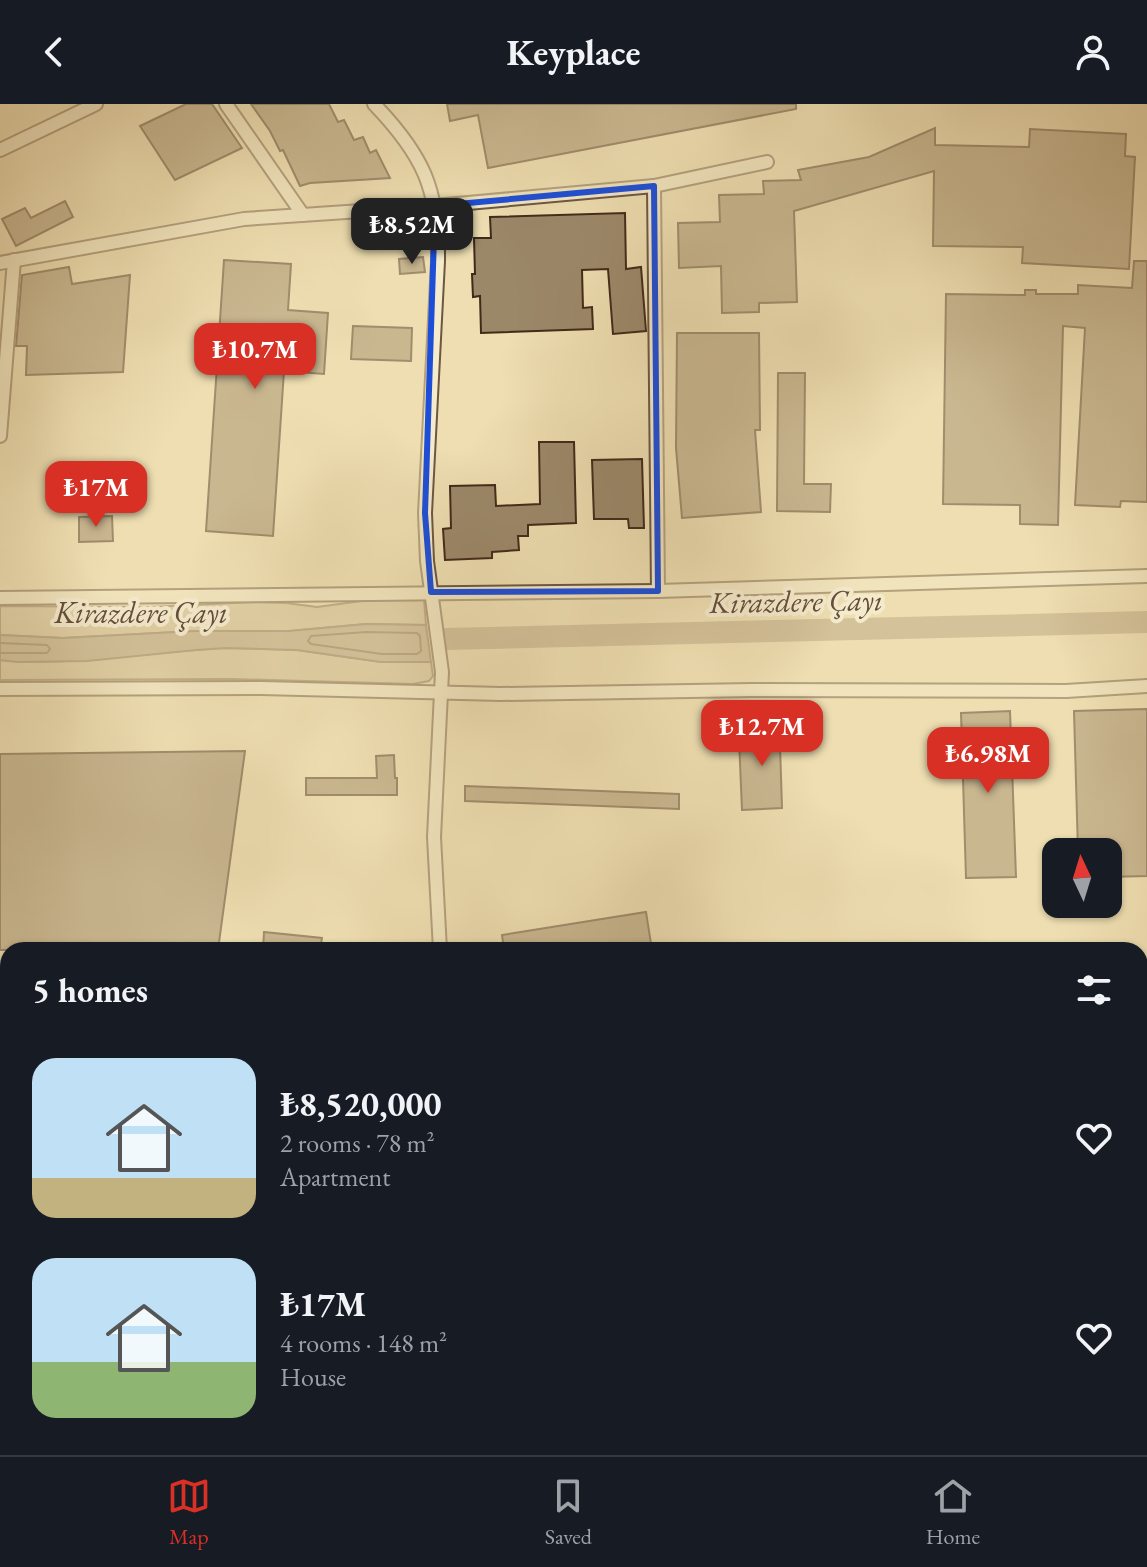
<!DOCTYPE html>
<html lang="en">
<head>
<meta charset="utf-8">
<style>
  :root { --surface:#171b24; --page:#242831; --text:#f1f3f6; --muted:#9ea1a6; --line:#363941; --accent:#d93025 }
  body { margin:0; font-family:"EB Garamond",serif; background:var(--page); color:var(--text); height:100vh; display:flex; flex-direction:column; font-size:30px; white-space:nowrap }
  * { box-sizing:border-box; margin:0 }
  p { font-size:26px; color:var(--muted) }
  .icon { flex:none; width:44px; height:44px; fill:none; stroke:currentColor; stroke-width:2; stroke-linecap:round; stroke-linejoin:round }
  .map { position:relative; flex:1; overflow:hidden }
  .side { position:absolute; left:0px; top:838px; width:1148px; height:514px; display:flex; flex-direction:column; background:var(--surface); border-radius:24px 24px 0 0; box-shadow:0 2px 6px #0004 }
  .side>* { flex:none }
  .needle { width:52px; rotate:356deg }
  .controls { position:absolute; left:1042px; top:734px; display:grid; gap:16px }
  .controls a { display:grid; place-items:center; width:80px; height:80px; border-radius:16px; background:var(--surface); box-shadow:0 2px 6px #0004; font-size:40px }
  .price { position:absolute; translate:-50% -68px; padding:0 18px; border-radius:16px; background:var(--accent); color:#fff; font-size:26px; line-height:52px; filter:drop-shadow(0 2px 4px #0008) }
  .price::after { content:''; position:absolute; left:50%; top:48px; width:24px; height:18px; margin-left:-12px; background:inherit; clip-path:polygon(0 0,100% 0,50% 100%) }
  .price.selected { background:#222; color:#fff }
  ul { padding:0; list-style:none }
  li { display:flex; align-items:center; gap:24px; height:200px; padding:0 32px }
  li span { display:grid; place-items:center; flex:none; width:224px; height:160px; border-radius:24px; color:#555 }
  li>.icon { margin-inline-start:auto }
  span .icon { width:96px; height:96px; fill:#fffc; stroke-width:1 }
  li b { font-size:34px }
  h2 { display:flex; justify-content:space-between; align-items:center; height:96px; padding:0 32px; font-size:34px }
  header { display:flex; justify-content:space-between; align-items:center; height:104px; padding:0 32px; background:var(--surface); font-size:36px; font-weight:700 }
  .dock { display:flex; justify-content:space-around; align-items:center; height:112px; border-top:2px solid var(--line); background:var(--surface); font-size:22px; color:var(--muted) }
  .dock a { display:grid; justify-items:center; gap:4px }
  .dock .selected { color:var(--accent) }
  .map>svg:first-child { display:block }
  .grass { fill:#d1bf97; stroke:#8a7458; stroke-width:2 }
  .water { fill:#b4a17e; stroke:#867156; stroke-width:2 }
  .lines { fill:none; stroke-linecap:round; stroke-linejoin:round }
  .shore { stroke:#7b664c; stroke-width:2 }
  .river { stroke:#b4a17e; stroke-width:22 }
  .building { fill:#9b8869; stroke:#422a1a; stroke-width:2 }
  .minor-casing { stroke:#6d5740; stroke-width:16 }
  .minor { stroke:#f4eacc; stroke-width:12 }
  .marked { fill:none; stroke:#1d4ed8; stroke-width:6; stroke-linejoin:round }
  .labels { text-anchor:middle; dominant-baseline:central; stroke-width:8; stroke-linejoin:round; paint-order:stroke }
  .water-label { font-size:30px; font-style:italic; fill:#644e38; stroke:#f4eacc }
</style>
</head>
<body>
<header><svg class="icon" aria-label="back" viewBox="0 0 24 24"><path d="M15 5l-7 7 7 7"/></svg>Keyplace<svg class="icon" aria-label="person" viewBox="0 0 24 24"><circle cx="12" cy="8" r="4"/><path d="M4 21q1-7 8-7t8 7"/></svg></header>
<div class="map">
<svg width="1147" height="1351" viewBox="0 0 1147 1351">
  <rect width="100%" height="100%" fill="#eedeb1"/>
  <filter id="stains"><feTurbulence type="fractalNoise" baseFrequency=".0025" numOctaves="4"/><feColorMatrix values="0 0 0 0 .2 0 0 0 0 .09 0 0 0 0 .02 0 0 0 .5 -.17"/></filter>
  <radialGradient id="worn" r=".72"><stop offset=".6" stop-color="#630" stop-opacity="0"/><stop offset="1" stop-color="#630" stop-opacity=".3"/></radialGradient>
  <g class="grass">
    <path d="M406 494 424 496 426 521 366 520 289 527H195L63 534 0 531V502L150 503 254 498 286 499 317 503 369 496Z"/>
    <path d="M226 544 297 546 381 558H431L433 572 429 577 413 580 232 575 0 576V556C76 563 151 547 226 544Z"/>
    <path d="M0 999 8 1001V1117L0 1118Z"/>
  </g>
  <path class="water" d="M366 520 426 521 431 558H381L297 546 226 544 196 546 87 557 17 558 0 556V531L63 534 195 527H289Z"/>
  <g class="lines">
    <g class="shore">
      <path d="M366 528 417 529 420 532 421 547 417 550H382L311 540 308 537 311 532Z"/>
      <path d="M0 539 47 541 50 545 47 549H0"/>
    </g>
    <path class="river" d="M446 535 1147 518"/>
  </g>
  <g class="building">
    <path d="M186 0H212L242 44 175 76 140 22Z"/>
    <path d="M251 0H329L338 18 344 16 354 36 363 33 370 49 376 46 390 74 310 79 300 82 283 46 280 47 270 27Z"/>
    <path d="M447 0H796V5L488 64 478 11 450 17Z"/>
    <path d="M935 24V41L1029 43 1030 25 1126 30 1125 52 1135 53 1129 165 1022 159 1023 143 933 142 934 67 794 107 797 198 759 199V208L722 209 721 162 679 164 678 119 720 118 719 91 764 90 763 77 801 76 798 66 869 53Z"/>
    <path d="M65 97 73 113 16 142 2 115 25 104 31 114Z"/>
    <path d="M625 109 626 165 641 163 646 227 613 230 608 165 582 166 583 204 592 203 593 225 481 229 480 192 473 193 472 170H475L474 134H491L490 113Z"/>
    <path d="M423 153 425 168 400 170 399 155Z"/>
    <path d="M224 156 291 160 288 206 328 209 324 270 284 267 273 432 206 427Z"/>
    <path d="M1134 157H1147V398L1121 397 1120 403 1075 401 1085 224 1063 222 1058 421 1020 420V401L943 400 946 190 1025 191V186H1036V190H1078V181L1132 184Z"/>
    <path d="M69 163 72 180 130 171 123 268 26 271 27 242H16L22 171Z"/>
    <path d="M353 222 412 224 411 257 351 255Z"/>
    <path d="M677 229H759L760 326H755L761 408 682 414 676 344Z"/>
    <path d="M778 269H805L804 380H831L830 408 777 407Z"/>
    <path d="M539 338H574L576 419 528 421V432H518L519 446 492 448V454L445 456 443 425 451 424 450 382 495 381 496 402 540 400Z"/>
    <path d="M642 355 644 424H629L628 415H594L592 356Z"/>
    <path d="M112 412 113 437 79 438V413Z"/>
    <path d="M1147 605V772L1108 773V748H1078L1074 607Z"/>
    <path d="M1010 607 1016 773 966 774 961 609Z"/>
    <path d="M779 610 782 704 742 706 739 635 764 634 763 611Z"/>
    <path d="M245 647 218 846H0V650Z"/>
    <path d="M394 651 395 674H397V691H306V674H377L376 652Z"/>
    <path d="M465 682 679 690V705L465 697Z"/>
    <path d="M646 808 652 846H504L502 831Z"/>
    <path d="M264 828 322 834 320 846H263Z"/>
  </g>
  <g class="lines">
    <g class="minor-casing">
      <g id="minor">
        <path d="M226 0 303 111"/>
        <path d="M374 0C423 51 439 85 438 157L425 409 427 457 442 568 434 733 440 846"/>
        <path d="M0 46 96 0"/>
        <path d="M654 82 658 487"/>
        <path d="M0 159 244 115 435 102 654 82 767 58"/>
        <path d="M0 332 14 156"/>
        <path d="M0 494 658 487 1147 472"/>
        <path d="M0 585 261 584 501 590 751 586 1066 587 1147 582"/>
        <path d="M0 994 8 995"/>
        <path d="M0 1125 8 1124"/>
        <path d="M105 1344 106 1351"/>
        <path d="M503 1344V1351"/>
      </g>
    </g>
    <use href="#minor" class="minor"/>
  </g>
  <path d="M0 0H1147V1351H0ZM654 82 658 487 431 488 425 409 435 102Z" fill="#eedeb1" fill-opacity=".55" fill-rule="evenodd"/>
  <path class="marked" d="M654 82 658 487 431 488 425 409 435 102Z"/>
  <g class="labels">
    <g class="water-label">
      <text transform="translate(796 497) rotate(-1)">Kirazdere Çayı</text>
      <text x="141" y="508">Kirazdere Çayı</text>
    </g>
  </g>
  <rect width="100%" height="100%" filter="url(#stains)"/>
  <rect width="100%" height="100%" fill="url(#worn)"/>
</svg>
<div class="controls">
<a><svg class="needle" viewBox="-14 -14 28 28"><path d="M0-13l5 13h-10z" fill="#e53935"/><path d="M0 13l5-13h-10z" fill="#9ea1a6"/></svg></a>
</div>
<b class="price selected" style="left:412px;top:162px">₺8.52M</b>
<b class="price" style="left:255px;top:287px">₺10.7M</b>
<b class="price" style="left:96px;top:425px">₺17M</b>
<b class="price" style="left:762px;top:664px">₺12.7M</b>
<b class="price" style="left:988px;top:691px">₺6.98M</b>
<section class="side">
<h2>5 homes<svg class="icon" aria-label="filters" viewBox="0 0 24 24"><path d="M4 7h16M4 17h16"/><circle cx="9" cy="7" r="2"/><circle cx="15" cy="17" r="2"/></svg></h2>
<ul>
<li><span style="background:linear-gradient(#bfe0f5 75%,#c2b280 0)"><svg class="icon" aria-label="home" viewBox="0 0 24 24"><path d="M3 11l9-7 9 7M6 9v11h12V9"/></svg></span><div><b>₺8,520,000</b><p>2 rooms · 78 m²</p><p>Apartment</p></div><svg class="icon" aria-label="heart" viewBox="0 0 24 24"><path d="M12 20l-8-8c-3-5 5-10 8-4 3-6 11-1 8 4z"/></svg></li>
<li><span style="background:linear-gradient(#bfe0f5 65%,#8fb573 0)"><svg class="icon" aria-label="home" viewBox="0 0 24 24"><path d="M3 11l9-7 9 7M6 9v11h12V9"/></svg></span><div><b>₺17M</b><p>4 rooms · 148 m²</p><p>House</p></div><svg class="icon" aria-label="heart" viewBox="0 0 24 24"><path d="M12 20l-8-8c-3-5 5-10 8-4 3-6 11-1 8 4z"/></svg></li>
</ul>
</section>
</div>
<nav class="dock">
<a class="selected"><svg class="icon" aria-label="map" viewBox="0 0 24 24"><path d="M3 6l6-2 6 2 6-2v14l-6 2-6-2-6 2zM9 4v14M15 6v14"/></svg>Map</a>
<a><svg class="icon" aria-label="saved" viewBox="0 0 24 24"><path d="M7 4h10v16l-5-4-5 4z"/></svg>Saved</a>
<a><svg class="icon" aria-label="home" viewBox="0 0 24 24"><path d="M3 11l9-7 9 7M6 9v11h12V9"/></svg>Home</a>
</nav>
</body>
</html>
